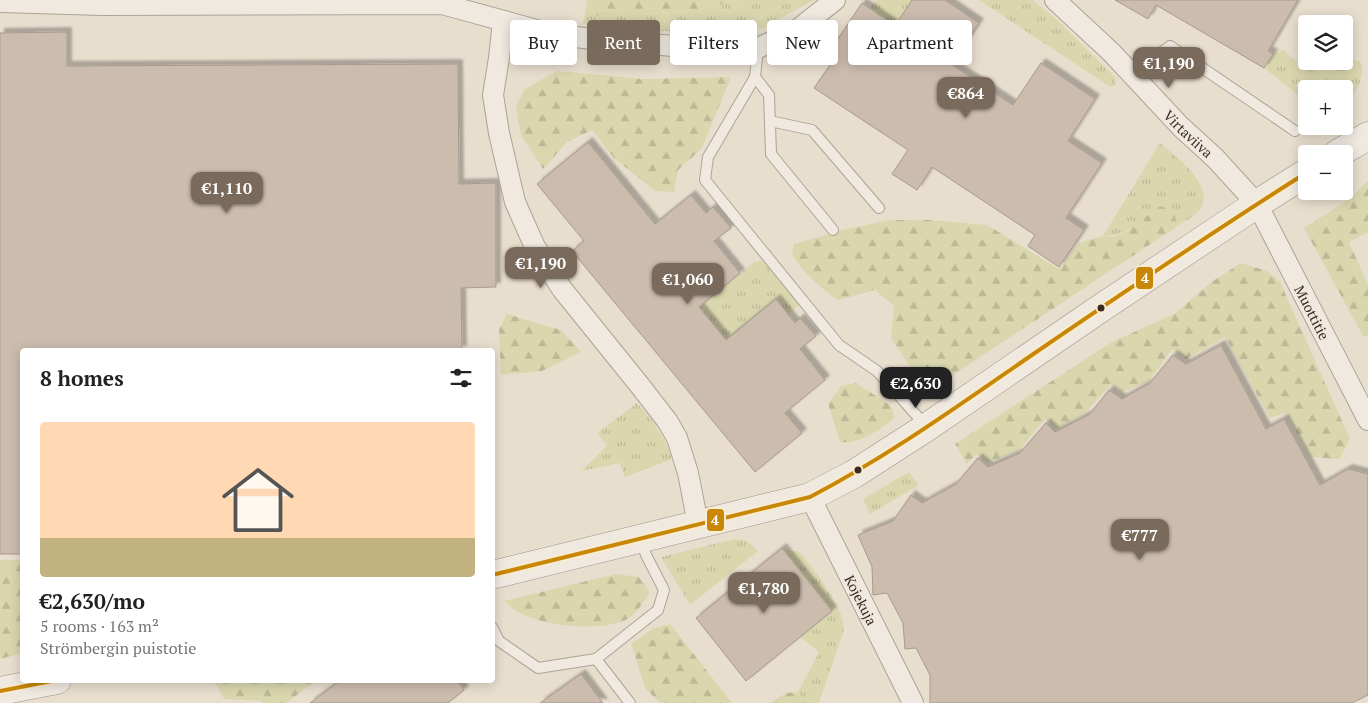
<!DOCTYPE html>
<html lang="en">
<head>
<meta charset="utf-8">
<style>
  :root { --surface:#fff; --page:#f6f6f6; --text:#222; --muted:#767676; --line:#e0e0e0; --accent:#796a5b }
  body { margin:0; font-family:"PT Serif",serif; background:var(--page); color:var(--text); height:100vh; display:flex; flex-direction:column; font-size:19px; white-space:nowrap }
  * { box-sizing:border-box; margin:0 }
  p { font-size:16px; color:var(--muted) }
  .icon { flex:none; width:28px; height:28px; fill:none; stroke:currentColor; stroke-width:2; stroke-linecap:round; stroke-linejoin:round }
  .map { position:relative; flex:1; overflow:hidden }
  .details { position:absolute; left:20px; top:348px; width:475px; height:335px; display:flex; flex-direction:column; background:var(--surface); border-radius:5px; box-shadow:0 2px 12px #0003 }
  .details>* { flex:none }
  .hud { position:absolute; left:510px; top:20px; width:475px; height:45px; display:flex; gap:10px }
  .fabs { position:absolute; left:1298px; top:15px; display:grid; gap:10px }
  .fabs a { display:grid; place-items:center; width:55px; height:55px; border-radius:5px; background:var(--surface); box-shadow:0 2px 12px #0003; font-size:25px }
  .price { position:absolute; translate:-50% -42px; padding:0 11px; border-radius:10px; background:var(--accent); color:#fff; font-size:16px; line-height:32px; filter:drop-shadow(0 1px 2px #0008) }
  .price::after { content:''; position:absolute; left:50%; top:30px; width:15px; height:11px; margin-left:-8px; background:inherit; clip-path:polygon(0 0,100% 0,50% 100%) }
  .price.selected { background:#222; color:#fff }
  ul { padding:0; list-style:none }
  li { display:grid; align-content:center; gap:10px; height:265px; padding:0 20px }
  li+li { border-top:1px solid var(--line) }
  li span { display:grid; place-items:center; height:155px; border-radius:5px; color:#555 }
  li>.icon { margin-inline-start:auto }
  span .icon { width:90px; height:90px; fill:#fffc; stroke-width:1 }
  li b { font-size:21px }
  h2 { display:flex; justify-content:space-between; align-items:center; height:60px; padding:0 20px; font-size:21px }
  .pill { padding:0 18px; border-radius:5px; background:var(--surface); box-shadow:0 2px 12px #0003; font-size:18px; line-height:45px }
  .pill.selected { background:var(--accent); color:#fff }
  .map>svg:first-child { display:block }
  .grass { fill:url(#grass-tufts) }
  .forest { fill:url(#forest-firs) }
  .building { fill:#ccbcae; stroke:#a9998d; filter:url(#shadow) }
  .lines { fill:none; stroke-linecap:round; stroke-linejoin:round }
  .lane-casing { stroke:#ada396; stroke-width:12 }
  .street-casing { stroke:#ada396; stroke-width:22 }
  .secondary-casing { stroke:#9d9387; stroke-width:29 }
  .lane { stroke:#efe9e0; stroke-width:10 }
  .street { stroke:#efe9e0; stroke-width:20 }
  .secondary { stroke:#efe9e0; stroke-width:28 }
  .bus-1-casing { stroke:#f9ecd4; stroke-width:8 }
  .bus-1 { stroke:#c88707; stroke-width:4 }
  .bus-dot { fill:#3d2b1d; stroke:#f9ecd4; stroke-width:2 }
  .labels { text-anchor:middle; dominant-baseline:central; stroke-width:4; stroke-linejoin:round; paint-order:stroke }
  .street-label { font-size:14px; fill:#3d2b1d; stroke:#f9ecd4 }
  .line-badge { stroke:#f9ecd4; stroke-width:2 }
  .badge-label { font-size:14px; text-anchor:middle; font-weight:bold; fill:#fff }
</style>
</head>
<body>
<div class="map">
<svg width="1368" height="703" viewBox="0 0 1368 703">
  <defs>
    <pattern id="grass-tufts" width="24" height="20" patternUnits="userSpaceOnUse" patternTransform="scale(1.25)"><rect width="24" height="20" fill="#dad7af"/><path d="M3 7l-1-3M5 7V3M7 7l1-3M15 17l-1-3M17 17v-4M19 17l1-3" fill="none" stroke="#bcb996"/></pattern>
    <pattern id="forest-firs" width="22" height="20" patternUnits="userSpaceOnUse" patternTransform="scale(1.25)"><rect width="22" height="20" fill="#dad7af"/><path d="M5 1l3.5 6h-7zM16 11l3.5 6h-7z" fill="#bcb996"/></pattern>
    <filter id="shadow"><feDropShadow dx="4.5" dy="-4.5" stdDeviation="1" flood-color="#0004"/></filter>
  </defs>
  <rect width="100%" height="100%" fill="#e8dece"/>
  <g class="grass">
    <path d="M587 0H591L593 16 684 12 740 0H814L763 28 727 33 633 30 583 24Z"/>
    <path d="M876 0H912L909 35 869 8Z"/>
    <path d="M979 0H1033L1055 18 1115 77 1116 85 1110 87Z"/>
    <path d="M1284 50 1300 65 1304 67C1317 65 1348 58 1359 61 1368 68 1356 99 1344 103V89H1306V101L1264 68 1273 54Z"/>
    <path d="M1160 143C1176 157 1217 186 1200 210 1195 216 1185 221 1178 226L1173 210 1160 206C1143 219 1126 237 1103 236Z"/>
    <path d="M762 261 800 305 787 314 775 300 747 323 730 344 699 307 754 262Z"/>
    <path d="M637 403C653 420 665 437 672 459L625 477 620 463 581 471 607 446 597 433Z"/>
    <path d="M909 472 919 485 870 514 863 499Z"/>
    <path d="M735 539 747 541 758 551 690 605 661 557Z"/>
    <path d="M782 549 800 552C815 572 844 605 844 630L819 703H805L798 692 819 652 800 637 832 611Z"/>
  </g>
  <g class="forest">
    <path d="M591 0H740L684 12 592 16Z"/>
    <path d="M557 71 643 79 731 77 702 148 678 170 674 192 655 191 614 158 592 130 567 142 543 169 521 135 516 105 525 89Z"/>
    <path d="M1368 180V232L1349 242 1368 285V337L1363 336 1304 228 1351 198Z"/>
    <path d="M1160 206 1173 210 1178 226 927 392 891 338 894 306 875 290 838 300C819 287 805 274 792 255L794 244 842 230 890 220H931L987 225 1059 269 1079 243 1103 236 1113 237 1127 231Z"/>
    <path d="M1241 263 1267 271 1280 282 1350 439 1339 459 1310 457 1286 413 1270 418 1225 337 1186 359 1172 349 1149 381 1123 392 1111 384 1087 411 1056 429 1045 419 1019 450 988 463 977 454 967 464 955 444 1112 342 1174 314 1213 281Z"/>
    <path d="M507 314 561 330 581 352 542 371 501 375 499 329Z"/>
    <path d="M856 383 890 405 895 417C883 429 857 445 840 442L828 404 841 386Z"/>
    <path d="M0 560H22V653L0 659Z"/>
    <path d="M616 574 639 577 650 592C643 603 634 618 621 622 592 631 542 626 516 611 512 609 508 604 504 601Z"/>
    <path d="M670 624 732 703H660L645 688 631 644 654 628Z"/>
    <path d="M214 680H317L286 703H263L261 701 224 699Z"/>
    <path d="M798 692 805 703H770L786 693Z"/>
  </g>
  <g class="building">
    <path d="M912 0H945L979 23 951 64 1013 105 1041 63 1095 99 1068 141 1102 163 1066 218 1084 230 1059 267 1028 246 1035 235 932 167 917 190 892 174 908 150 814 88 830 65 823 61 862 3 895 26Z"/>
    <path d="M1115 0H1298L1268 51 1273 54 1264 68 1156 5 1148 19Z"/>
    <path d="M67 32V66L458 64 459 184 496 183V287L461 288 462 350H22V554H0V33Z"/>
    <path d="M588 142 655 224 691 195 706 213 713 207 731 228 714 241 740 273 699 307 726 340 776 299 795 323 800 318 816 336 800 349 825 380 785 413 802 433 755 472 572 251 584 241 537 184Z"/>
    <path d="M1221 345 1266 429 1284 419 1320 485 1348 469 1368 474V695L1352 703H930V675L916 648 905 649 903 623 887 593 873 595 872 567 858 535 893 521 911 495 922 503 956 484 978 458 988 467 1020 453 1046 423 1055 432 1090 414 1109 390 1122 399 1150 383 1173 355 1186 364Z"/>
    <path d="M782 548 832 611 746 681 696 618Z"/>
    <path d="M581 674 603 703H540Z"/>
    <path d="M341 680H457L464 690 448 703H310Z"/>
  </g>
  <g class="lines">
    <g class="lane-casing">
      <g id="lane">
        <path d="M758 48 755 77 708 157 705 180 839 345 877 371 926 426"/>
        <path d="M1131 75 1170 46 1295 131"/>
        <path d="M755 77 769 95 771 154 833 230"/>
        <path d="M770 121 812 130 879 208"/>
        <path d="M492 627 499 641 538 668 596 659 630 703"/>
        <path d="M596 659 658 610 664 590 646 555 641 539"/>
      </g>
    </g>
    <g class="street-casing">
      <g id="street">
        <path id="s1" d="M1055 0 1111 52 1181 127 1215 158 1257 204 1368 420"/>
        <path d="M0 2 102 5 442 4 551 34 592 39 731 51 758 48 797 30 835 0"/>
        <path d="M503 21 499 58 493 95 499 133 515 202 535 247 562 289 641 387 668 422 677 438 688 473 698 524"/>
        <path id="s2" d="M810 497 913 703"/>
      </g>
    </g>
    <g class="secondary-casing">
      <g id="secondary">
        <path d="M1337 154 1368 136"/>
        <path d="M492 575 810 497 854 474 927 427 1101 308 1257 204 1306 173"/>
        <path d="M0 691 57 680"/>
      </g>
    </g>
    <use href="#lane" class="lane"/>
    <use href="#street" class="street"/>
    <use href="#secondary" class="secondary"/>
    <g class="bus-1-casing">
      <g id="bus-1">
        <path d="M492 575 810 497C887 457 958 406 1029 357 1121 294 1212 232 1306 173"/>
        <path d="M0 691 57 680"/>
      </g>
    </g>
    <use href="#bus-1" class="bus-1"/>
  </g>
  <g class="bus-dot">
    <circle cx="1101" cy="308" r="4.5"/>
    <circle cx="858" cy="470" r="4.5"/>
  </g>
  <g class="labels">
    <g class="street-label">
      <text stroke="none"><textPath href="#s1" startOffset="189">Virtaviiva</textPath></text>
      <text stroke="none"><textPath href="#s1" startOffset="409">Muottitie</textPath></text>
      <text stroke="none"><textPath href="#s2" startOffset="115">Kojekuja</textPath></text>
    </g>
  </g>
  <g class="line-badge">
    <rect x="1135" y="266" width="19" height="24" rx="5" fill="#c88707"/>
    <rect x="706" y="508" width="19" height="24" rx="5" fill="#c88707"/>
  </g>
  <g class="badge-label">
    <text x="1145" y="283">4</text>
    <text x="715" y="525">4</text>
  </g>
</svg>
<div class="fabs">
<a><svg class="icon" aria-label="layers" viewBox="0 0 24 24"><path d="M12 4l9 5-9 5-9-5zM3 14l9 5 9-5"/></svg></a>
<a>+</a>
<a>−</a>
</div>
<b class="price" style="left:1169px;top:89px">€1,190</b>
<b class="price" style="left:966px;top:119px">€864</b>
<b class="price" style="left:227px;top:214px">€1,110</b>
<b class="price" style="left:541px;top:289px">€1,190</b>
<b class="price" style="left:688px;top:305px">€1,060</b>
<b class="price selected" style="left:916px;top:409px">€2,630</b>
<b class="price" style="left:1140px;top:561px">€777</b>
<b class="price" style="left:764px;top:614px">€1,780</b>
<div class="hud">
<a class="pill">Buy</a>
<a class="pill selected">Rent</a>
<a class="pill">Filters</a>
<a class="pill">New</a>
<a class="pill">Apartment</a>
</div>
<section class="details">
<h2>8 homes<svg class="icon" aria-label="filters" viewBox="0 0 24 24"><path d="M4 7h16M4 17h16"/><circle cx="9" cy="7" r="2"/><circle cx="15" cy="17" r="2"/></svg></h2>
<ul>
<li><span style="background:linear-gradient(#ffd9b3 75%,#c2b280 0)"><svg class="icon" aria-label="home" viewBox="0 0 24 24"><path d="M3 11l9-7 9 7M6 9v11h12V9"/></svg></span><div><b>€2,630/mo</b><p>5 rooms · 163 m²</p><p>Strömbergin puistotie</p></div></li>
</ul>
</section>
</div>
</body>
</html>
